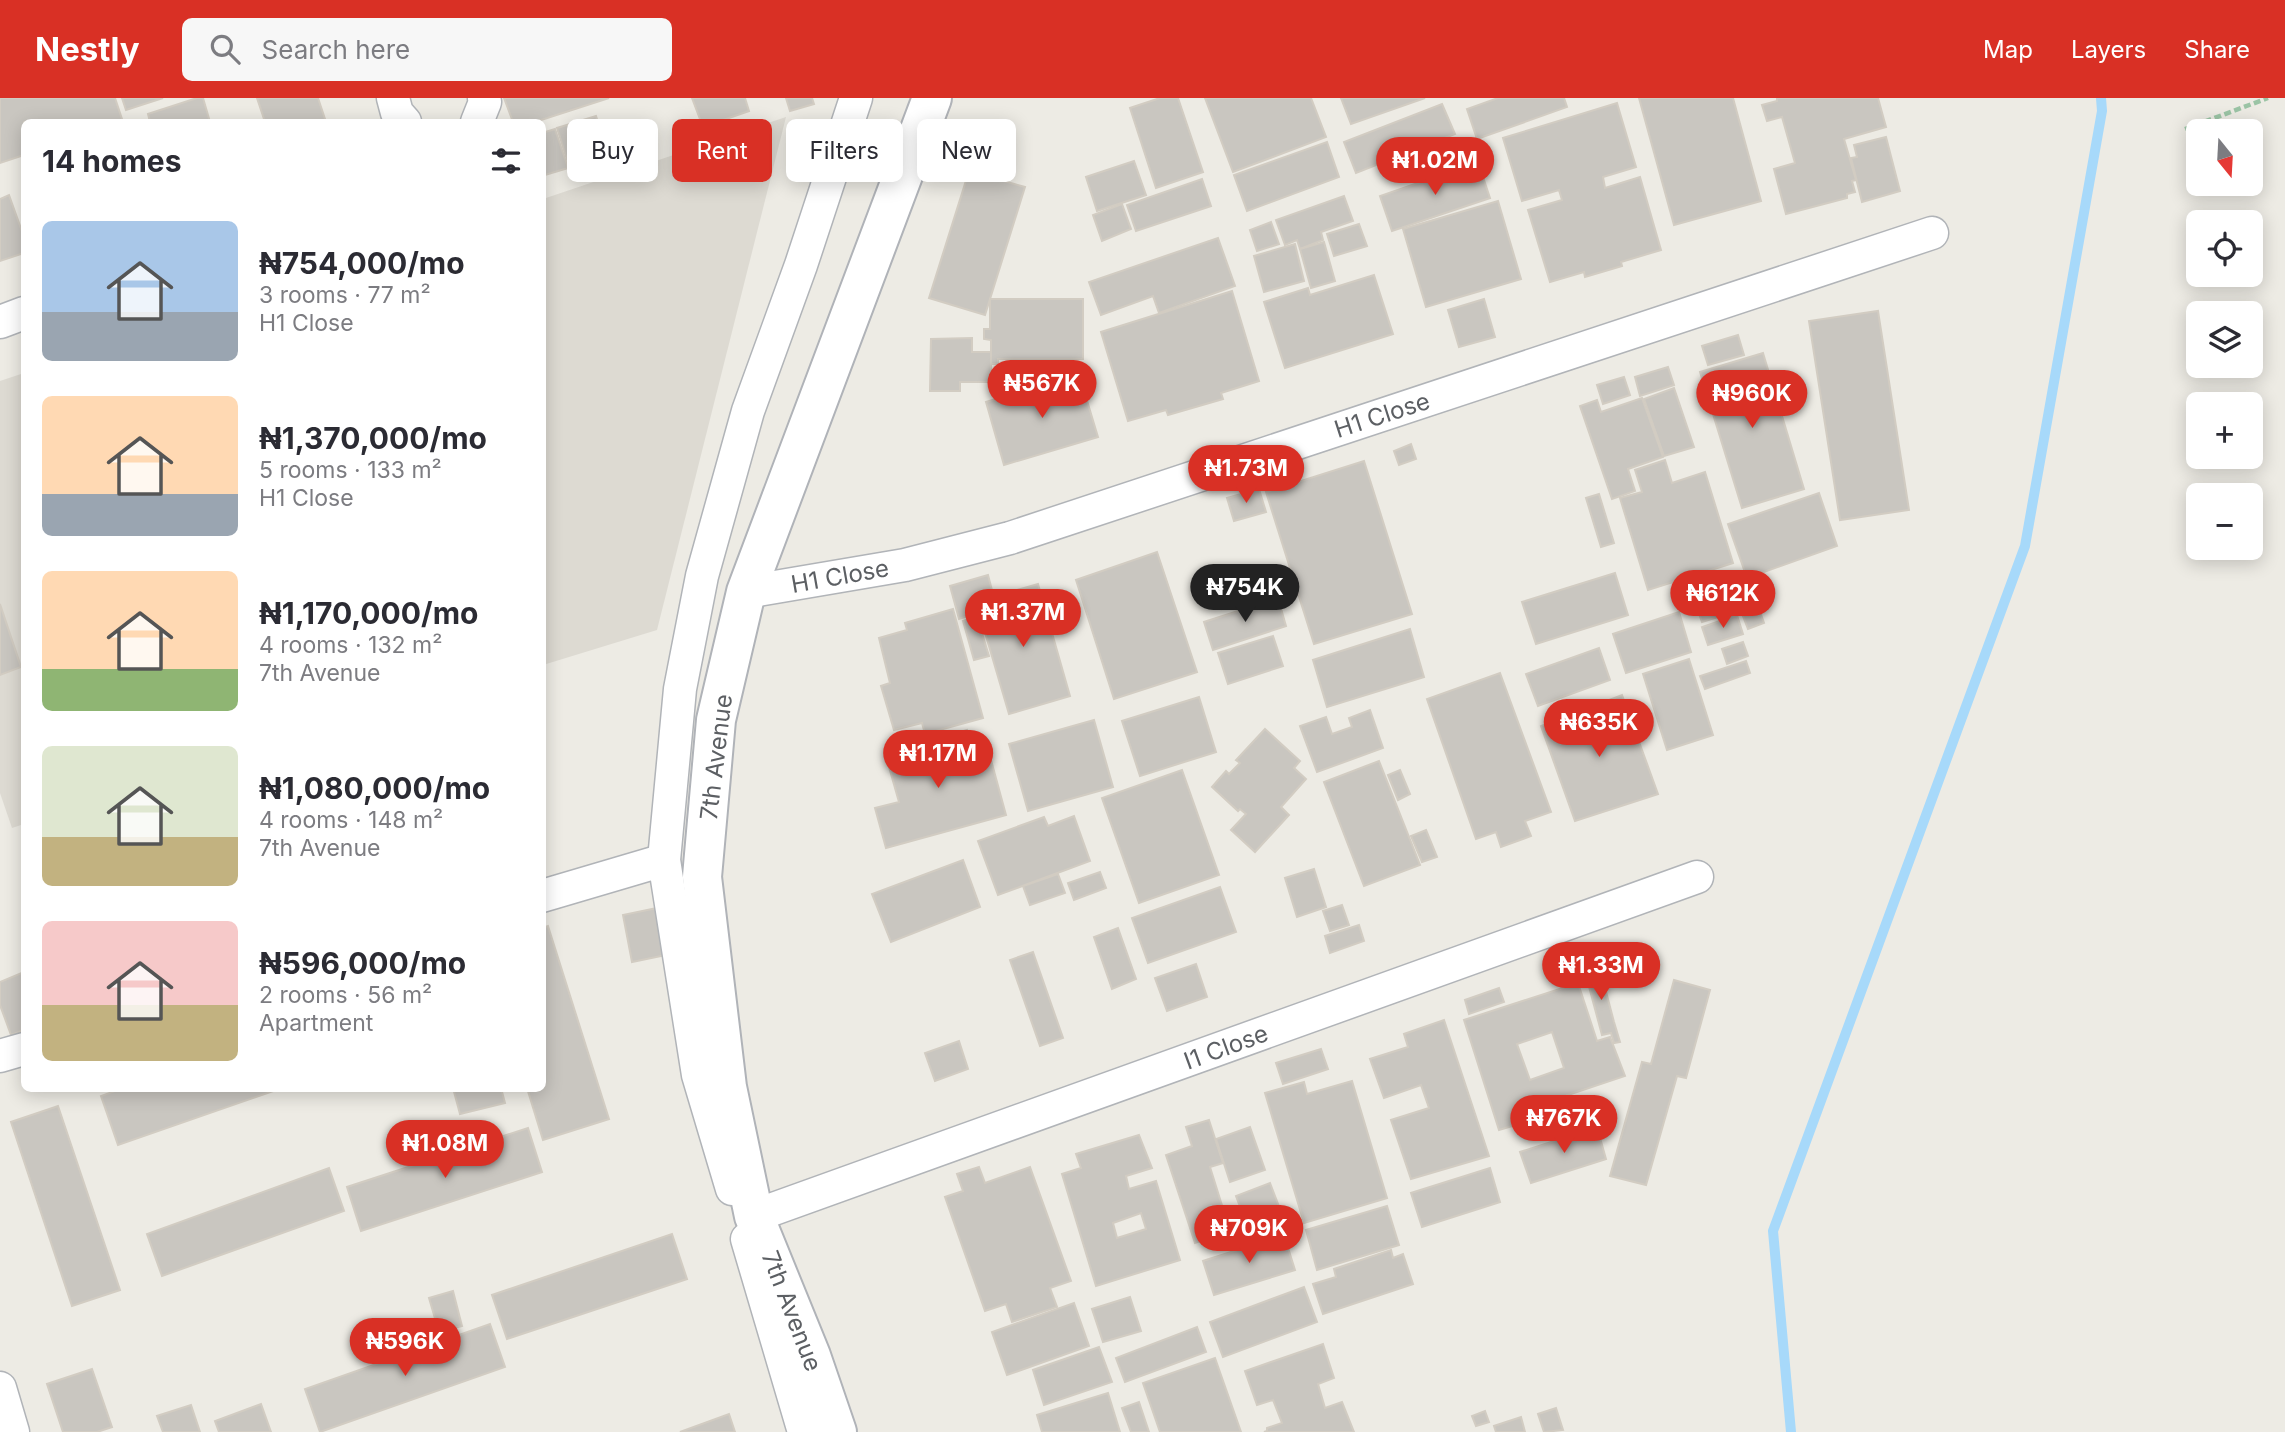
<!DOCTYPE html>
<html lang="en">
<head>
<meta charset="utf-8">
<style>
  :root { --surface:#fff; --page:#f7f7f7; --text:#2b2b33; --muted:#7c7c81; --accent:#d93025 }
  body { margin:0; font-family:Inter,sans-serif; background:var(--page); color:var(--text); height:100vh; display:flex; flex-direction:column; font-size:26px; white-space:nowrap }
  * { box-sizing:border-box; margin:0 }
  p { font-size:23px; color:var(--muted) }
  .icon { flex:none; width:38px; height:38px; fill:none; stroke:currentColor; stroke-width:2; stroke-linecap:round; stroke-linejoin:round }
  .map { position:relative; flex:1; overflow:hidden }
  .sheet { position:absolute; left:21px; top:21px; width:525px; height:973px; display:flex; flex-direction:column; background:var(--surface); border-radius:10px; box-shadow:0 4px 18px #0003 }
  .sheet>* { flex:none }
  .banner { position:absolute; left:567px; top:21px; width:665px; height:63px; display:flex; gap:14px }
  .needle { width:46px; rotate:162deg }
  .buttons { position:absolute; left:2186px; top:21px; display:grid; gap:14px }
  .buttons a { display:grid; place-items:center; width:77px; height:77px; border-radius:10px; background:var(--surface); box-shadow:0 4px 18px #0003; font-size:35px }
  .price { position:absolute; translate:-50% -60px; padding:0 16px; border-radius:24px; background:var(--accent); color:#fff; font-size:23px; line-height:46px; filter:drop-shadow(0 2px 4px #0008) }
  .price::after { content:''; position:absolute; left:50%; top:42px; width:21px; height:16px; margin-left:-10px; background:inherit; clip-path:polygon(0 0,100% 0,50% 100%) }
  .price.on { background:#222; color:#fff }
  ul { padding:0; list-style:none }
  li { display:flex; align-items:center; gap:21px; height:175px; padding:0 21px }
  li span { display:grid; place-items:center; flex:none; width:196px; height:140px; border-radius:10px; color:#555 }
  li>.icon { margin-inline-start:auto }
  span .icon { width:84px; height:84px; fill:#fffc; stroke-width:1 }
  li b { font-size:30px }
  h2 { display:flex; justify-content:space-between; align-items:center; height:84px; padding:0 21px; font-size:30px }
  .pill { padding:0 24px; border-radius:10px; background:var(--surface); box-shadow:0 4px 18px #0003; font-size:24px; line-height:63px }
  .pill.on { background:var(--accent); color:#fff }
  header { display:flex; align-items:center; gap:42px; box-sizing:border-box; height:98px; padding:0 35px; background:var(--accent); color:#fff }
  header strong { font-size:33px }
  nav { display:flex; gap:38px; margin-inline-start:auto; font-size:24px }
  .search { width:490px; height:63px; background:var(--page); display:flex; align-items:center; gap:18px; box-sizing:border-box; padding:0 24px; border-radius:10px; color:var(--muted); font-size:26px }
  .map>svg:first-child { display:block }
  .education { fill:#dddad2 }
  .lines { fill:none; stroke-linecap:round; stroke-linejoin:round }
  .stream { stroke:#a7d9fa; stroke-width:10 }
  .building { fill:#c9c6c0; stroke:#d2ccc2; stroke-width:2; fill-rule:evenodd }
  .minor-casing { stroke:#b1b4b8; stroke-width:35 }
  .secondary-casing { stroke:#b0b3b8; stroke-width:42 }
  .path { stroke:#9bc4a5; stroke-width:4.5; stroke-dasharray:7 3.5; stroke-linecap:butt }
  .minor { stroke:#fff; stroke-width:32 }
  .secondary { stroke:#fff; stroke-width:38 }
  .labels { text-anchor:middle; dominant-baseline:central; stroke-width:5; stroke-linejoin:round; paint-order:stroke }
  .street-label { font-size:24px; fill:#5c5f63; stroke:#fff }
</style>
</head>
<body>
<header>
<strong>Nestly</strong>
<div class="search"><svg class="icon" aria-label="search" viewBox="0 0 24 24"><circle cx="10" cy="10" r="6"/><path d="M15 15l6 6"/></svg>Search here</div>
<nav><a>Map</a><a>Layers</a><a>Share</a></nav>
</header>
<div class="map">
<svg width="2285" height="1334" viewBox="0 0 2285 1334">
  <rect width="100%" height="100%" fill="#edebe4"/>
  <g class="education">
    <path d="M786 19 657 532 543 567V101Z"/>
    <path d="M24 275V726L12 730 0 695V283Z"/>
  </g>
  <g class="lines">
    <path class="stream" d="M1791 1334 1773 1133 2025 448 2102 13 2101 0"/>
  </g>
  <g class="building">
    <path d="M0 0H115L123 24H24V57L0 65Z"/>
    <path d="M122 0H163L126 12Z"/>
    <path d="M197 0H203L210 24H150L148 16Z"/>
    <path d="M257 0H318L326 24H265Z"/>
    <path d="M504 0H609L535 24H513Z"/>
    <path d="M692 0H745L749 13 703 29Z"/>
    <path d="M786 0H812L814 6 790 13Z"/>
    <path d="M1160 0H1178L1203 74 1156 90 1130 10Z"/>
    <path d="M1205 0H1311L1326 39 1233 74Z"/>
    <path d="M1341 0H1425L1351 26Z"/>
    <path d="M1498 0H1564L1567 9 1477 41 1467 11Z"/>
    <path d="M1639 0H1733L1761 103 1674 127Z"/>
    <path d="M1777 0H1878L1886 29 1844 41 1856 82 1852 83 1855 94 1847 96V100L1786 116 1774 71 1795 65 1782 19 1767 23 1762 7 1777 3Z"/>
    <path d="M1617 5 1636 69 1603 79 1605 90 1640 79 1661 152 1621 164 1622 168 1585 179 1584 174 1550 184 1528 112 1562 102 1559 92 1522 103 1503 40Z"/>
    <path d="M1442 6 1455 36 1356 75 1344 44Z"/>
    <path d="M596 18 609 59 570 71 557 30Z"/>
    <path d="M555 31 568 70 542 78V35Z"/>
    <path d="M1886 39 1900 93 1862 104 1851 60 1857 59 1854 47Z"/>
    <path d="M1327 44 1339 79 1247 113 1234 77Z"/>
    <path d="M1134 63 1146 97 1097 113 1086 79Z"/>
    <path d="M1478 64 1490 100 1392 133 1380 98Z"/>
    <path d="M969 73 1025 89 985 217 929 200Z"/>
    <path d="M1202 81 1211 108 1136 133 1127 107Z"/>
    <path d="M9 97 24 139V155L0 163V101Z"/>
    <path d="M1344 98 1353 123 1321 134 1323 142 1300 151 1297 142 1285 147 1276 122Z"/>
    <path d="M1498 103 1521 181 1426 209 1403 131Z"/>
    <path d="M1122 106 1131 131 1102 143 1093 117Z"/>
    <path d="M1271 124 1279 146 1257 153 1250 132Z"/>
    <path d="M1359 126 1367 148 1334 158 1327 136Z"/>
    <path d="M1218 140 1235 188 1159 215 1153 198 1101 217 1089 184Z"/>
    <path d="M1324 144 1335 183 1311 190 1300 151Z"/>
    <path d="M1295 146 1304 183 1264 194 1254 158Z"/>
    <path d="M1374 177 1393 236 1285 270 1264 204 1308 190 1310 197Z"/>
    <path d="M1232 193 1259 283 1221 295 1223 301 1168 317 1166 312 1128 323 1101 234Z"/>
    <path d="M990 201H1083V261H998V266H991V242L984 241V231H990Z"/>
    <path d="M1484 201 1495 239 1459 249 1448 212Z"/>
    <path d="M1878 213 1909 412 1840 422 1809 223Z"/>
    <path d="M1738 237 1744 257 1708 267 1702 248Z"/>
    <path d="M972 240V254H991V284H960V293H930L931 241Z"/>
    <path d="M1763 255 1804 391 1742 410 1700 274Z"/>
    <path d="M1668 269 1674 287 1640 298 1635 279Z"/>
    <path d="M1079 276 1098 339 1004 367 986 304Z"/>
    <path d="M1624 279 1630 297 1603 306 1597 287Z"/>
    <path d="M1674 290 1694 349 1664 358 1644 301Z"/>
    <path d="M1642 300 1663 359 1628 371 1635 393 1612 401 1580 308 1597 302 1601 314Z"/>
    <path d="M1411 346 1416 361 1399 367 1394 353Z"/>
    <path d="M1665 362 1672 385 1705 374 1733 465 1648 492 1620 400 1642 394 1635 372Z"/>
    <path d="M1364 363 1412 516 1314 546 1266 394Z"/>
    <path d="M1259 391 1266 414 1234 423 1227 400Z"/>
    <path d="M1819 395 1837 448 1747 480 1728 426Z"/>
    <path d="M1599 396 1614 445 1601 449 1586 400Z"/>
    <path d="M1157 454 1197 574 1114 601 1076 482Z"/>
    <path d="M1267 470 1275 497 1245 507 1236 480Z"/>
    <path d="M1615 475 1628 517 1536 546 1522 504Z"/>
    <path d="M988 477 993 496 973 502 977 515 959 521 950 488Z"/>
    <path d="M1232 484 1239 505 1222 511 1215 489Z"/>
    <path d="M1038 486 1070 598 1009 616 976 504Z"/>
    <path d="M1751 488 1764 525 1748 531 1734 495Z"/>
    <path d="M1731 495 1737 513 1702 524 1696 507Z"/>
    <path d="M1278 500 1286 528 1213 552 1204 524Z"/>
    <path d="M0 506 21 569 0 577Z"/>
    <path d="M953 511 983 620 925 636 922 625 894 632 881 588 890 585 879 540 907 532 905 525Z"/>
    <path d="M1679 514 1691 554 1626 575 1613 536Z"/>
    <path d="M1737 517 1743 536 1708 547 1702 529Z"/>
    <path d="M977 519 989 558 974 562 963 523Z"/>
    <path d="M1410 531 1424 579 1327 609 1313 562Z"/>
    <path d="M1273 538 1283 568 1228 586 1218 555Z"/>
    <path d="M1743 544 1748 558 1727 566 1722 551Z"/>
    <path d="M1599 550 1610 582 1538 608 1526 576Z"/>
    <path d="M1689 561 1713 637 1667 652 1643 576Z"/>
    <path d="M1746 563 1750 575 1705 591 1700 578Z"/>
    <path d="M1500 575 1551 714 1525 723 1531 738 1501 749 1496 734 1476 741 1427 601Z"/>
    <path d="M1622 597 1658 696 1575 723 1541 628Z"/>
    <path d="M1199 599 1216 654 1140 678 1122 623Z"/>
    <path d="M1370 612 1383 650 1317 674 1300 628 1326 619 1332 636 1352 629 1349 620Z"/>
    <path d="M1094 622 1113 689 1028 713 1009 646Z"/>
    <path d="M1265 631 1300 663 1294 670 1306 681 1281 709 1289 717 1255 754 1231 732 1246 716 1240 711 1238 713 1212 689 1226 673 1229 676 1240 665 1236 662Z"/>
    <path d="M967 632 977 666 991 662 1006 717 886 750 875 710 899 704 885 655Z"/>
    <path d="M1379 663 1420 767 1364 788 1324 684Z"/>
    <path d="M1182 672 1219 777 1139 805 1102 700Z"/>
    <path d="M1400 672 1410 696 1398 702 1388 677Z"/>
    <path d="M1074 718 1090 763 998 797 978 743 1044 719 1048 728Z"/>
    <path d="M1426 732 1437 759 1422 764 1411 738Z"/>
    <path d="M963 762 980 809 891 844 872 796Z"/>
    <path d="M1314 771 1326 809 1297 819 1285 780Z"/>
    <path d="M1100 774 1106 790 1074 802 1068 785Z"/>
    <path d="M1058 776 1065 795 1030 807 1023 788Z"/>
    <path d="M1220 789 1236 834 1148 865 1132 820Z"/>
    <path d="M1342 807 1349 827 1330 833 1323 813Z"/>
    <path d="M657 810 666 857 632 864 623 817Z"/>
    <path d="M1359 827 1364 843 1330 855 1325 838Z"/>
    <path d="M548 828 609 1021 543 1042 527 990H542V830Z"/>
    <path d="M1118 830 1136 881 1112 891 1094 839Z"/>
    <path d="M1033 854 1063 940 1040 948 1010 862Z"/>
    <path d="M1577 863 1581 877 1555 886 1551 872Z"/>
    <path d="M1196 866 1207 899 1167 913 1155 880Z"/>
    <path d="M1599 867 1614 924 1620 944 1614 945 1611 935 1602 937 1584 870Z"/>
    <path d="M24 874V932L11 937 0 907V884Z"/>
    <path d="M1674 882 1710 892 1686 980 1677 978 1646 1087 1610 1078 1642 964 1651 966Z"/>
    <path d="M1578 885 1597 943 1610 939 1625 978 1556 1001 1562 1020 1522 1033 1519 1026 1499 1032 1464 922ZM1552 934 1564 970 1530 982 1517 946Z"/>
    <path d="M1499 890 1504 904 1469 916 1465 902Z"/>
    <path d="M1444 922 1489 1058 1411 1081 1391 1022 1429 1010 1421 987 1384 1000 1370 961 1408 949 1404 936Z"/>
    <path d="M959 943 968 971 935 983 925 955Z"/>
    <path d="M1321 951 1328 971 1283 986 1276 965Z"/>
    <path d="M1352 983 1387 1100 1304 1125 1265 995 1304 984 1307 996Z"/>
    <path d="M123 990H282L118 1047 101 998Z"/>
    <path d="M453 990H501L505 1005 460 1016Z"/>
    <path d="M58 1008 120 1192 72 1208 11 1024Z"/>
    <path d="M1209 1022 1223 1065 1210 1069 1230 1133 1195 1145 1166 1057 1192 1048 1186 1029Z"/>
    <path d="M1250 1029 1265 1072 1230 1084 1216 1041Z"/>
    <path d="M1597 1029 1606 1061 1531 1085 1520 1054Z"/>
    <path d="M528 1030 542 1074 361 1133 347 1089Z"/>
    <path d="M1139 1037 1152 1070 1126 1078 1129 1091 1156 1083 1180 1162 1096 1188 1062 1076 1081 1070 1076 1056ZM1141 1115 1146 1131 1117 1140 1113 1125Z"/>
    <path d="M979 1069 985 1085 1030 1069 1071 1183 1050 1190 1057 1209 1012 1224 1006 1206 985 1213 945 1099 963 1093 957 1076Z"/>
    <path d="M329 1070 344 1113 162 1178 147 1136Z"/>
    <path d="M1490 1070 1500 1104 1422 1129 1411 1095Z"/>
    <path d="M1270 1085 1283 1119 1249 1132 1236 1098Z"/>
    <path d="M1387 1108 1399 1147 1317 1172 1306 1132Z"/>
    <path d="M672 1136 687 1181 507 1241 492 1197Z"/>
    <path d="M1284 1137 1295 1172 1214 1197 1203 1163Z"/>
    <path d="M1391 1152 1393 1160 1403 1156 1413 1186 1323 1216 1313 1186 1336 1179 1334 1171Z"/>
    <path d="M1304 1189 1317 1224 1223 1259 1210 1224Z"/>
    <path d="M453 1193 462 1228 439 1234 429 1200Z"/>
    <path d="M1130 1199 1141 1233 1103 1244 1092 1211Z"/>
    <path d="M1074 1205 1089 1248 1007 1277 992 1234Z"/>
    <path d="M374 1224 385 1256 370 1262 358 1230Z"/>
    <path d="M490 1226 505 1269 320 1334 305 1291Z"/>
    <path d="M1197 1229 1206 1254 1125 1284 1116 1260Z"/>
    <path d="M1323 1246 1334 1280 1318 1286 1325 1310 1342 1304 1354 1334H1264L1267 1333V1330L1282 1325 1273 1302 1257 1307 1245 1273Z"/>
    <path d="M1099 1249 1112 1284 1044 1307 1033 1272Z"/>
    <path d="M1215 1260 1241 1334H1160L1143 1285Z"/>
    <path d="M92 1271 112 1329 97 1334H63L47 1286Z"/>
    <path d="M1108 1295 1120 1334H1042L1037 1317Z"/>
    <path d="M1139 1304 1149 1334H1131L1122 1310Z"/>
    <path d="M261 1306 271 1334H219L215 1323Z"/>
    <path d="M191 1307 200 1334H163L157 1318Z"/>
    <path d="M1556 1310 1563 1332 1544 1334 1538 1316Z"/>
    <path d="M1485 1313 1489 1324 1476 1328 1472 1318Z"/>
    <path d="M729 1316 735 1334H680Z"/>
    <path d="M1521 1319 1525 1334H1496L1494 1328Z"/>
  </g>
  <g class="lines">
    <g class="minor-casing">
      <g id="minor">
        <path d="M393 0 397 15 405 24"/>
        <path d="M477 24 485 4 484 0"/>
        <path d="M0 224 24 215"/>
        <path d="M746 494 905 467 1010 440 1932 135"/>
        <path d="M542 798 664 762"/>
        <path d="M0 958 24 951"/>
        <path d="M732 1091 698 977 664 762 680 591 702 478 748 313 801 167 856 0"/>
        <path d="M754 1118 1697 779"/>
        <path d="M747 1141 804 1334"/>
        <path d="M0 1290 13 1334"/>
      </g>
    </g>
    <g class="secondary-casing">
      <path id="secondary" d="M837 1334 811 1258 754 1118 727 989 702 779 716 622 746 494 932 0"/>
    </g>
    <path class="path" d="M2185 31 2268 0"/>
    <use href="#minor" class="minor"/>
    <use href="#secondary" class="secondary"/>
  </g>
  <g class="labels">
    <g class="street-label">
      <text transform="translate(1382 317) rotate(-18)">H1 Close</text>
      <text transform="translate(840 478) rotate(-10)">H1 Close</text>
      <text transform="translate(716 659) rotate(-83)">7th Avenue</text>
      <text transform="translate(1226 949) rotate(-20)">I1 Close</text>
      <text transform="translate(792 1213) rotate(69)">7th Avenue</text>
    </g>
  </g>
</svg>
<div class="buttons">
<a><svg class="needle" viewBox="-14 -14 28 28"><path d="M0-13l5 13h-10z" fill="#e53935"/><path d="M0 13l5-13h-10z" fill="#7c7c81"/></svg></a>
<a><svg class="icon" aria-label="locate" viewBox="0 0 24 24"><circle cx="12" cy="12" r="6"/><path d="M12 2v4M12 18v4M2 12h4M18 12h4"/></svg></a>
<a><svg class="icon" aria-label="layers" viewBox="0 0 24 24"><path d="M12 4l9 5-9 5-9-5zM3 14l9 5 9-5"/></svg></a>
<a>+</a>
<a>−</a>
</div>
<b class="price" style="left:1435px;top:99px">₦1.02M</b>
<b class="price" style="left:1042px;top:322px">₦567K</b>
<b class="price" style="left:1752px;top:332px">₦960K</b>
<b class="price" style="left:1246px;top:407px">₦1.73M</b>
<b class="price on" style="left:1245px;top:526px">₦754K</b>
<b class="price" style="left:1723px;top:532px">₦612K</b>
<b class="price" style="left:1023px;top:551px">₦1.37M</b>
<b class="price" style="left:1599px;top:661px">₦635K</b>
<b class="price" style="left:938px;top:692px">₦1.17M</b>
<b class="price" style="left:1601px;top:904px">₦1.33M</b>
<b class="price" style="left:1564px;top:1057px">₦767K</b>
<b class="price" style="left:445px;top:1082px">₦1.08M</b>
<b class="price" style="left:1249px;top:1167px">₦709K</b>
<b class="price" style="left:405px;top:1280px">₦596K</b>
<div class="banner">
<a class="pill">Buy</a>
<a class="pill on">Rent</a>
<a class="pill">Filters</a>
<a class="pill">New</a>
</div>
<section class="sheet">
<h2>14 homes<svg class="icon" aria-label="filters" viewBox="0 0 24 24"><path d="M4 7h16M4 17h16"/><circle cx="9" cy="7" r="2"/><circle cx="15" cy="17" r="2"/></svg></h2>
<ul>
<li><span style="background:linear-gradient(#a9c7e8 65%,#9aa5b1 0)"><svg class="icon" aria-label="home" viewBox="0 0 24 24"><path d="M3 11l9-7 9 7M6 9v11h12V9"/></svg></span><div><b>₦754,000/mo</b><p>3 rooms · 77 m²</p><p>H1 Close</p></div></li>
<li><span style="background:linear-gradient(#ffd9b3 70%,#9aa5b1 0)"><svg class="icon" aria-label="home" viewBox="0 0 24 24"><path d="M3 11l9-7 9 7M6 9v11h12V9"/></svg></span><div><b>₦1,370,000/mo</b><p>5 rooms · 133 m²</p><p>H1 Close</p></div></li>
<li><span style="background:linear-gradient(#ffd9b3 70%,#8fb573 0)"><svg class="icon" aria-label="home" viewBox="0 0 24 24"><path d="M3 11l9-7 9 7M6 9v11h12V9"/></svg></span><div><b>₦1,170,000/mo</b><p>4 rooms · 132 m²</p><p>7th Avenue</p></div></li>
<li><span style="background:linear-gradient(#dfe7d0 65%,#c2b280 0)"><svg class="icon" aria-label="home" viewBox="0 0 24 24"><path d="M3 11l9-7 9 7M6 9v11h12V9"/></svg></span><div><b>₦1,080,000/mo</b><p>4 rooms · 148 m²</p><p>7th Avenue</p></div></li>
<li><span style="background:linear-gradient(#f6c9c9 60%,#c2b280 0)"><svg class="icon" aria-label="home" viewBox="0 0 24 24"><path d="M3 11l9-7 9 7M6 9v11h12V9"/></svg></span><div><b>₦596,000/mo</b><p>2 rooms · 56 m²</p><p>Apartment</p></div></li>
</ul>
</section>
</div>
</body>
</html>
